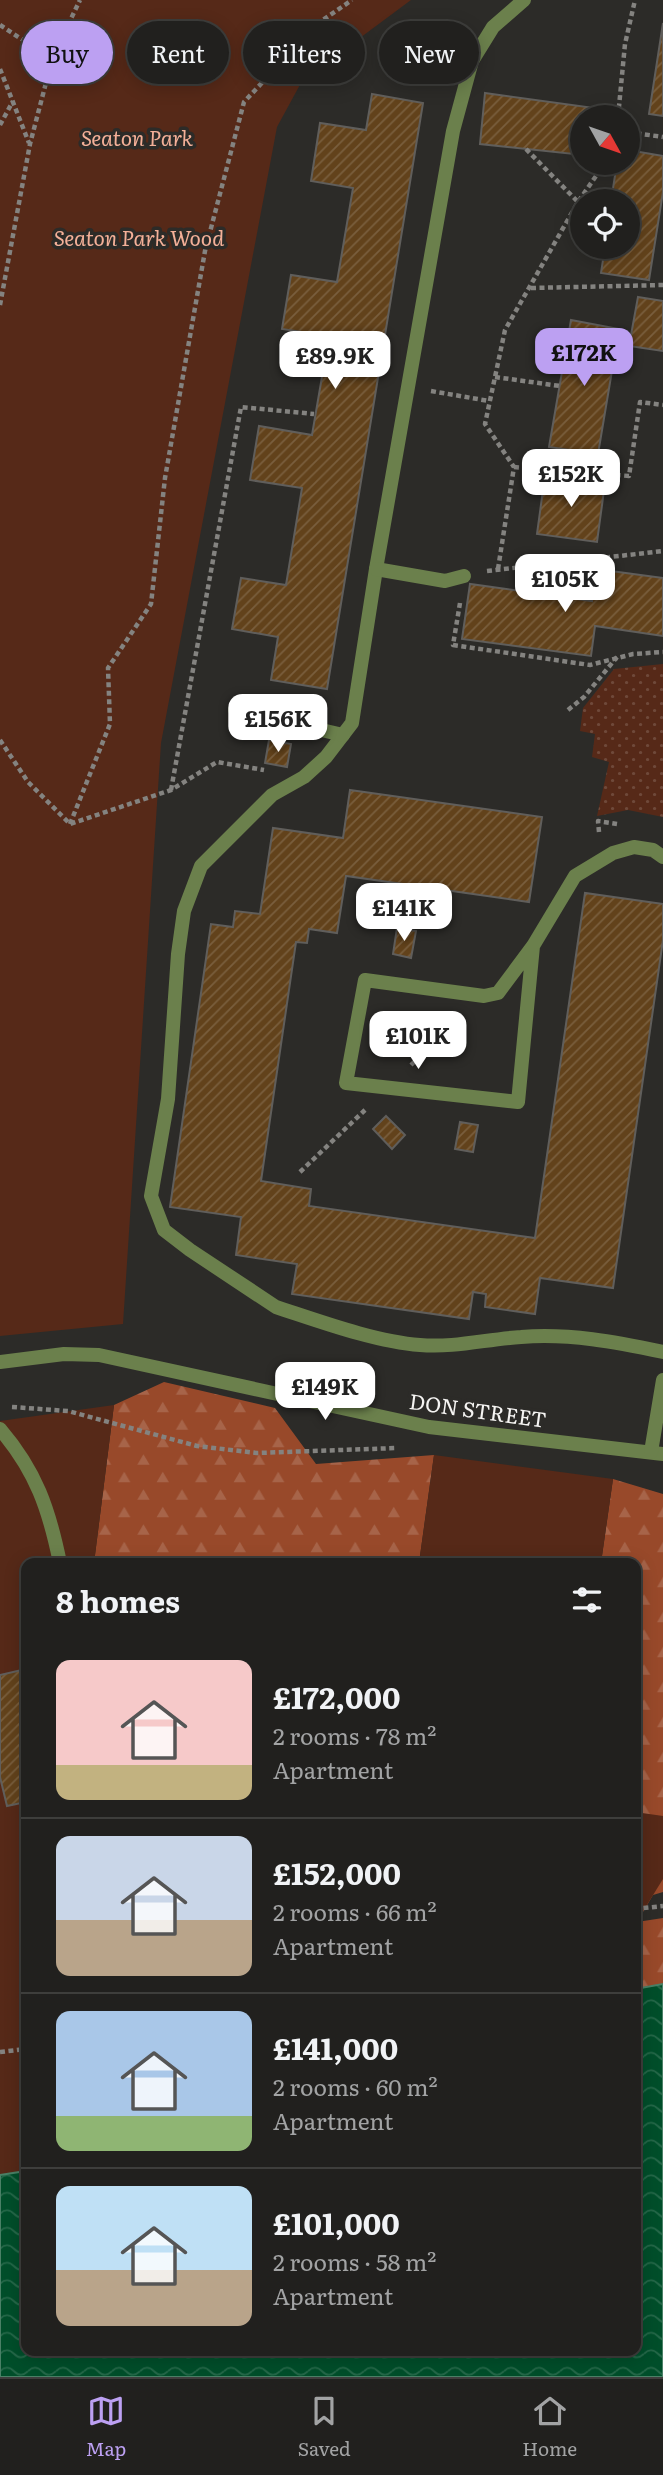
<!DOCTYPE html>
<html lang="en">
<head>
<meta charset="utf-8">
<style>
  :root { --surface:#21201e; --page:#2d2d2b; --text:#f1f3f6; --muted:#a2a3a4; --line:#3e3e3c; --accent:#bca0f2 }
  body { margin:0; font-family:Literata,serif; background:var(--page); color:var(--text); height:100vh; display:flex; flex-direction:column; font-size:26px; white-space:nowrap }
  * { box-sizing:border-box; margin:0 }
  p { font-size:23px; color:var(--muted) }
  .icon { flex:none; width:38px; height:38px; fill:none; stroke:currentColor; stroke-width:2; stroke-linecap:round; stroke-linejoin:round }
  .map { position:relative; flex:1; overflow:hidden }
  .details { position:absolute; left:21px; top:1558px; width:620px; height:798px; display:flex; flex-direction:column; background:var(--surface); border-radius:14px; box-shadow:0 4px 18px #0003,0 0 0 2px var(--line) }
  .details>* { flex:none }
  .hud { position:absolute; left:21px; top:21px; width:621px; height:63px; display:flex; gap:14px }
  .needle { width:46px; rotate:130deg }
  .controls { position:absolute; left:570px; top:105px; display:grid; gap:14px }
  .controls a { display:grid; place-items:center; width:70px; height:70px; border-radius:50%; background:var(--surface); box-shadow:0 4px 18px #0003,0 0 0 2px var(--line); font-size:35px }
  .price { position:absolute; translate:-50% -60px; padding:0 16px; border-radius:14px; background:#fff; color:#222; font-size:23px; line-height:46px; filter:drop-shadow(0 2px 4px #0008) }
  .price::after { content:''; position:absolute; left:50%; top:42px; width:21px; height:16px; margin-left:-10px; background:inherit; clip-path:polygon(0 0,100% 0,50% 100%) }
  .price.active { background:var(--accent); color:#111 }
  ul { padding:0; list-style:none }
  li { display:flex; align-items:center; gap:21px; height:175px; padding:0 35px }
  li+li { border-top:2px solid var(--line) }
  li span { display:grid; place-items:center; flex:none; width:196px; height:140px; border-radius:14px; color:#555 }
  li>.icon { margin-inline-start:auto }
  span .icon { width:84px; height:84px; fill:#fffc; stroke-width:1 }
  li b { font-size:30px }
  h2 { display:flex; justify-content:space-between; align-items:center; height:84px; padding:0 35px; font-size:30px }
  .pill { padding:0 24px; border-radius:32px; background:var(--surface); box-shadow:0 4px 18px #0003,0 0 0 2px var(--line); font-size:24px; line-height:63px }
  .pill.active { background:var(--accent); color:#111 }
  .tabs { display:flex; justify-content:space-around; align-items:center; height:98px; border-top:2px solid var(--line); background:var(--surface); font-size:19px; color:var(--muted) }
  .tabs a { display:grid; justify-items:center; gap:4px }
  .tabs .active { color:var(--accent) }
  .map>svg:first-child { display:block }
  .grass { fill:url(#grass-dots) }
  .forest { fill:url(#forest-firs) }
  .park { fill:#562918 }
  .water { fill:url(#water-waves); stroke:#4a8066; stroke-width:2 }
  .building { fill:url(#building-hatch); stroke:#605e5b; stroke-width:2 }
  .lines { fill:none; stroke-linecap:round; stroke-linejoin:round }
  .path { stroke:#848380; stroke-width:4.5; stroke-dasharray:5 3.5; stroke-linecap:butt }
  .service { stroke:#6b804c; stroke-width:14 }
  .minor { stroke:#6b804c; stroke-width:14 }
  .labels { text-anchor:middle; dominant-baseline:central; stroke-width:7; stroke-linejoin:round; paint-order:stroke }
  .park-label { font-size:21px; font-style:italic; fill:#f4b098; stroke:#2c2b28 }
  .street-label { font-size:21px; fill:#f5f4f2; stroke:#2c2b28 }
</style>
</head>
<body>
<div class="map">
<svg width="663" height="2377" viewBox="0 0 663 2377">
  <defs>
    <pattern id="grass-dots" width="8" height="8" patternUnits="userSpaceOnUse" patternTransform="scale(1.75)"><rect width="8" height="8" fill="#562918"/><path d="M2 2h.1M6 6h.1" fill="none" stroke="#6f493a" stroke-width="1.8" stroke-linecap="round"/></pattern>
    <pattern id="forest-firs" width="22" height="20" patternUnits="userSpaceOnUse" patternTransform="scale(1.75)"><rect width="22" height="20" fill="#98492a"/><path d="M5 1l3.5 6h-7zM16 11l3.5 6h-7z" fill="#a76449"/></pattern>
    <pattern id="water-waves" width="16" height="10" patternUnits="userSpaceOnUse" patternTransform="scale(1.75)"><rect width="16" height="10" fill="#004e2a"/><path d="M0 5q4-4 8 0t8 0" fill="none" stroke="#266849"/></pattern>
    <pattern id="building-hatch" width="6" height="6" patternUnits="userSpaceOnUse" patternTransform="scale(1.75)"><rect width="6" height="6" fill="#62421b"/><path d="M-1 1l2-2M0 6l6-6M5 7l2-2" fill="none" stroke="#795e3d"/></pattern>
  </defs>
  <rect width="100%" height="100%" fill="#2c2b28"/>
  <path class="grass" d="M663 664V817L628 810 597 816 609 762 592 757 595 734 580 731 583 708 614 669Z"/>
  <g class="forest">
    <path d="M164 1382 275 1408 316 1464 434 1455 419 1563H94L114 1405Z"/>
    <path d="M613 1479 663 1494V1892L653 1895 637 1922 663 1918V2013L635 2015V1563H601Z"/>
  </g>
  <g class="park">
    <path d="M0 0H411L302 81 277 127 161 743 123 1324 0 1336Z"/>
    <path d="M114 1405 94 1563H26V2350H635V2015L663 2013V2377H0V1421Z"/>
    <path d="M434 1455 613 1479 601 1563H419Z"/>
    <path d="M635 1812 663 1816V1879L635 1924Z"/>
  </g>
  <path class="water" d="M663 1984V2377H0V2175L26 2171V2350H635V1989Z"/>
  <g class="building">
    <path d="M663 23V116L649 114Z"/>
    <path d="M485 93 609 110 608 117H583V155L480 144Z"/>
    <path d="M372 94 423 103 327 689 271 680 278 637 232 629 241 578 286 585 302 488 250 480 259 426 312 435 329 336 282 329 291 275 337 282 353 188 311 181 320 123 366 130Z"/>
    <path d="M628 150 663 156V192L649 280 601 273 605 247H628V201H611L617 163H628Z"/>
    <path d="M638 297 663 301V351L629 346Z"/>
    <path d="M571 320 619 329 598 454 549 447Z"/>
    <path d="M545 475 605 483 597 542 537 534Z"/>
    <path d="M596 569 663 578V636L595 626 591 656 462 639 470 584 592 601Z"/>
    <path d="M269 740 291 744 287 767 265 763Z"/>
    <path d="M350 790 542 817 529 902 346 876 337 933 309 929 307 943 296 942 261 1181 311 1189 309 1206 535 1238 585 893 663 904V940L613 1288 540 1278 535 1314 485 1307 486 1294 473 1292 469 1319 292 1294 297 1264 236 1255 241 1217 170 1207 211 924 233 927 235 911 260 914 273 828 343 838Z"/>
    <path d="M397 928 416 931 411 958 393 954Z"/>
    <path d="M386 1116 405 1135 392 1149 373 1129Z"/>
    <path d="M460 1122 478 1125 473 1152 455 1149Z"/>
    <path d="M26 1669V1802L7 1806 0 1777V1675Z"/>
  </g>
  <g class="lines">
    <g class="path">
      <path d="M0 25 32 46 53 56"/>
      <path d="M0 69 29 143"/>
      <path d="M618 117 625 44 635 0"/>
      <path d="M0 125 13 101"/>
      <path d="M628 132 663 137"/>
      <path d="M526 149 578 202 583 203"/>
      <path d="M531 288 663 285"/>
      <path d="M0 305 30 144 53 56 80 0"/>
      <path d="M495 377 560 386"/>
      <path d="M431 391 489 401"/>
      <path d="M514 467 629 476 640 402 663 405"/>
      <path d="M498 569 514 467 485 424 505 330 578 202 605 163"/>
      <path d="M487 571 663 551"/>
      <path d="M460 603 453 645 590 665 633 654 663 652"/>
      <path d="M568 710 584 697 617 657"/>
      <path d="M0 740 28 782 70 824 171 790 217 762 264 770"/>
      <path d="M171 790 241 407 314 414"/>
      <path d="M70 824 110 724 108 668 151 604 165 478 205 251 244 102 317 24 352 0"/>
      <path d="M599 832 598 821 617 824"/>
      <path d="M411 1065 460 1017"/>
      <path d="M300 1172 365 1110"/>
      <path d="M12 1407 68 1411 197 1446 257 1453 397 1448"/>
      <path d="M635 1909 663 1906"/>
      <path d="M0 2052 26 2049"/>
    </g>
    <g class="service">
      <path d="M524 0 493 27 472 61 453 131 376 569 352 723 326 757 304 777 272 795 201 866 184 911 178 954 168 1099 151 1196 164 1230 190 1250 276 1307C319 1321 376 1342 420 1345 454 1348 487 1339 521 1337 569 1333 616 1342 663 1352"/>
      <path d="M376 569 445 581 464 576"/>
      <path d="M235 710 343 735"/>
      <path d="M533 946 518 1102 346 1083 365 980 484 996 498 993 533 946 575 876 613 853 634 847 653 850 663 857"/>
      <path d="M0 1429C36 1471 49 1509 60 1563"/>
    </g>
    <g class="minor">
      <path d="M0 1362 64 1354 99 1355 429 1427 663 1454"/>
      <path d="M651 1452 663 1380"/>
    </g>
  </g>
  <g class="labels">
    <g class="park-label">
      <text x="137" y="136">Seaton Park</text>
      <text x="139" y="236">Seaton Park Wood</text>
    </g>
    <g class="street-label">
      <text transform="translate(478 1409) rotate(8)">DON STREET</text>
    </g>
  </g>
</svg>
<div class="controls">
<a><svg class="needle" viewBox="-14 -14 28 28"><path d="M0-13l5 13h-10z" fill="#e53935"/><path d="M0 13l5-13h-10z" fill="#a2a3a4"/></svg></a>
<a><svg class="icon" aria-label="locate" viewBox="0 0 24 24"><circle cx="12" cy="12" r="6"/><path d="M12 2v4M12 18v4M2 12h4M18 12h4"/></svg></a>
</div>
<b class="price active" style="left:584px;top:388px">£172K</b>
<b class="price" style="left:335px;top:391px">£89.9K</b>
<b class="price" style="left:571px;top:509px">£152K</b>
<b class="price" style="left:565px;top:614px">£105K</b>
<b class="price" style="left:278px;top:754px">£156K</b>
<b class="price" style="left:404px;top:943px">£141K</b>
<b class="price" style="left:418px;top:1071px">£101K</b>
<b class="price" style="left:325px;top:1422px">£149K</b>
<div class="hud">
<a class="pill active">Buy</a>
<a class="pill">Rent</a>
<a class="pill">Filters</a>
<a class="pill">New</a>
</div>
<section class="details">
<h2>8 homes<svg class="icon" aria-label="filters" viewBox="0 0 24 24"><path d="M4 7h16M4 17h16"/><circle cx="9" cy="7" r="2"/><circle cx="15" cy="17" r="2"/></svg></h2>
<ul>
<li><span style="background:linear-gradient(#f6c9c9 75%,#c2b280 0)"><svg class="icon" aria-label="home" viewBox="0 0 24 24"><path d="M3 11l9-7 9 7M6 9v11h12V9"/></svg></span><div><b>£172,000</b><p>2 rooms · 78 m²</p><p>Apartment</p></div></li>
<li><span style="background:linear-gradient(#c9d6e8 60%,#b9a48a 0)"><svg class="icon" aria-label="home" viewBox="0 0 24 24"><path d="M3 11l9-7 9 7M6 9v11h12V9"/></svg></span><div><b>£152,000</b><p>2 rooms · 66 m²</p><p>Apartment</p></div></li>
<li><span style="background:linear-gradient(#a9c7e8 75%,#8fb573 0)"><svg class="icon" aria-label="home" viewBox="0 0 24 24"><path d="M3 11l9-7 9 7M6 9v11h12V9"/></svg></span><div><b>£141,000</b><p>2 rooms · 60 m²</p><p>Apartment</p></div></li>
<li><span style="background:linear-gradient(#bfe0f5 60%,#b9a48a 0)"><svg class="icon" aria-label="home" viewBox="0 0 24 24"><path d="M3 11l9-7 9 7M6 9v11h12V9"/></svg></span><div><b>£101,000</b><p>2 rooms · 58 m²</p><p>Apartment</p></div></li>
</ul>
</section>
</div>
<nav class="tabs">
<a class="active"><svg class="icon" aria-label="map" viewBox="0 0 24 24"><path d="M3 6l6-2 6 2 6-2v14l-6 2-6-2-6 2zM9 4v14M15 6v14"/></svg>Map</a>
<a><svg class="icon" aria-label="saved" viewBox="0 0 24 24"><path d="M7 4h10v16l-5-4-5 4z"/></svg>Saved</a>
<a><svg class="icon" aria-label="home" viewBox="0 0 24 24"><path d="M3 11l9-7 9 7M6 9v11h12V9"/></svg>Home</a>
</nav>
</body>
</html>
